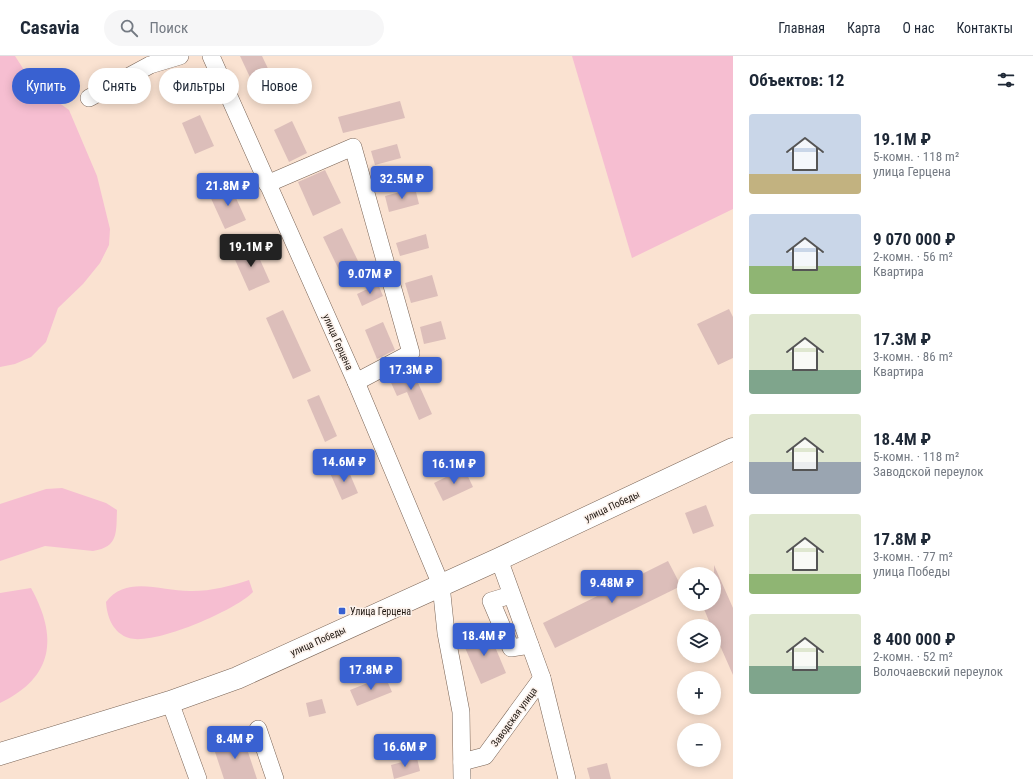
<!DOCTYPE html>
<html lang="ru">
<head>
<meta charset="utf-8">
<style>
  :root { --surface:#fff; --page:#f6f6f7; --text:#1f2937; --muted:#747a83; --line:#e0e1e3; --accent:#3961d1 }
  body { margin:0; font-family:"Roboto Condensed",sans-serif; background:var(--page); color:var(--text); height:100vh; display:flex; flex-direction:column; font-size:15px; white-space:nowrap }
  * { box-sizing:border-box; margin:0 }
  p { font-size:13px; color:var(--muted) }
  .icon { flex:none; width:22px; height:22px; fill:none; stroke:currentColor; stroke-width:2; stroke-linecap:round; stroke-linejoin:round }
  .map { position:relative; flex:1; overflow:hidden }
  .side { display:flex; flex-direction:column; background:var(--surface); width:300px }
  .side>* { flex:none }
  .banner { position:absolute; left:12px; top:12px; width:380px; height:36px; display:flex; gap:8px }
  .tools { position:absolute; left:677px; top:511px; display:grid; gap:8px }
  .tools a { display:grid; place-items:center; width:44px; height:44px; border-radius:50%; background:var(--surface); box-shadow:0 2px 10px #0003; font-size:20px }
  .price { position:absolute; translate:-50% -34px; padding:0 9px; border-radius:4px; background:var(--accent); color:#fff; font-size:13px; line-height:26px; filter:drop-shadow(0 1px 2px #0008) }
  .price::after { content:''; position:absolute; left:50%; top:24px; width:12px; height:9px; margin-left:-6px; background:inherit; clip-path:polygon(0 0,100% 0,50% 100%) }
  .price.selected { background:#222; color:#fff }
  ul { padding:0; list-style:none }
  li { display:flex; align-items:center; gap:12px; height:100px; padding:0 16px }
  li span { display:grid; place-items:center; flex:none; width:112px; height:80px; border-radius:4px; color:#555 }
  li>.icon { margin-inline-start:auto }
  span .icon { width:48px; height:48px; fill:#fffc; stroke-width:1 }
  li b { font-size:17px }
  h2 { display:flex; justify-content:space-between; align-items:center; height:48px; padding:0 16px; font-size:17px }
  .tag { padding:0 14px; border-radius:18px; background:var(--surface); box-shadow:0 2px 10px #0003; font-size:14px; line-height:36px }
  .tag.selected { background:var(--accent); color:#fff }
  header { display:flex; align-items:center; gap:24px; box-sizing:border-box; height:56px; padding:0 20px; background:var(--surface); border-bottom:1px solid var(--line) }
  header strong { font-size:19px }
  nav { display:flex; gap:22px; margin-inline-start:auto; font-size:14px }
  .search { width:280px; height:36px; background:var(--page); display:flex; align-items:center; gap:10px; box-sizing:border-box; padding:0 14px; border-radius:22px; color:var(--muted); font-size:15px }
  main { display:flex; flex:1; min-height:0 }
  .map>svg:first-child { display:block }
  .green { fill:#f6bed1 }
  .building { fill:#dcbeba }
  .lines { fill:none; stroke-linecap:round; stroke-linejoin:round }
  .minor-casing { stroke:#796456; stroke-width:18 }
  .highway-casing { stroke:#796456; stroke-width:23 }
  .minor { stroke:#fff; stroke-width:17 }
  .highway { stroke:#fff; stroke-width:22 }
  .poi-dot { fill:#3961d1; stroke:#fcf2ec; stroke-width:1.5 }
  .labels { text-anchor:middle; dominant-baseline:central; stroke-width:3; stroke-linejoin:round; paint-order:stroke }
  .street-label { font-size:10px; fill:#1e1610; stroke:#fcf2ec }
  .poi-label { font-size:10px; fill:#1e1610; stroke:#fcf2ec; text-anchor:start }
</style>
</head>
<body>
<header>
<strong>Casavia</strong>
<div class="search"><svg class="icon" aria-label="search" viewBox="0 0 24 24"><circle cx="10" cy="10" r="6"/><path d="M15 15l6 6"/></svg>Поиск</div>
<nav><a>Главная</a><a>Карта</a><a>О нас</a><a>Контакты</a></nav>
</header>
<main>
<div class="map">
<svg width="733" height="723" viewBox="0 0 733 723">
  <rect width="100%" height="100%" fill="#fae2d1"/>
  <g class="green">
    <path d="M0 0H15L33 28 69 54 97 120 110 173 109 189 100 207 83 228 58 252 46 286 31 301 15 308 0 311Z"/>
    <path d="M572 0H733V153L632 202Z"/>
    <path d="M62 432 106 447 117 454C116 476 119 491 93 495L45 490 0 505V448L46 433Z"/>
    <path d="M249 524 253 536C236 554 154 590 129 582 113 577 107 561 106 546 127 518 163 536 192 535 212 535 231 530 249 524Z"/>
    <path d="M31 532C58 581 54 621 0 647V537Z"/>
  </g>
  <g class="building">
    <path d="M240 0H262L274 25 256 34Z"/>
    <path d="M400 45 405 62 343 77 338 61Z"/>
    <path d="M200 59 214 90 195 98 182 67Z"/>
    <path d="M292 65 307 97 289 106 274 74Z"/>
    <path d="M397 88 401 102 375 109 371 95Z"/>
    <path d="M325 114 341 147 313 160 298 126Z"/>
    <path d="M230 129 246 164 225 173 209 138Z"/>
    <path d="M415 132 419 148 389 156 385 140Z"/>
    <path d="M342 172 359 207 340 216 323 181Z"/>
    <path d="M426 178 429 192 400 200 396 187Z"/>
    <path d="M253 188 270 226 249 235 232 197Z"/>
    <path d="M432 219 438 240 411 247 405 227Z"/>
    <path d="M378 228 383 240 362 250 357 238Z"/>
    <path d="M729 253 733 261V302L718 309 697 268Z"/>
    <path d="M283 254 311 315 293 323 266 262Z"/>
    <path d="M441 265 446 283 424 288 420 271Z"/>
    <path d="M383 266 395 294 377 303 365 274Z"/>
    <path d="M410 309 432 358 419 364 407 336 397 340 388 320Z"/>
    <path d="M319 339 337 380 325 386 307 344Z"/>
    <path d="M346 409 358 437 342 444 330 417Z"/>
    <path d="M464 412 473 431 443 445 434 427Z"/>
    <path d="M706 449 714 470 693 478 685 457Z"/>
    <path d="M668 505 681 530 555 592 543 567Z"/>
    <path d="M714 509 733 552V619L714 576V570H711L702 548H714Z"/>
    <path d="M488 574 506 617 481 628 462 585Z"/>
    <path d="M385 620 392 636 357 650 350 634Z"/>
    <path d="M322 643 326 657 309 661 306 647Z"/>
    <path d="M243 681 257 723H224L213 690Z"/>
    <path d="M417 702 420 715 394 723 391 709Z"/>
    <path d="M607 707 611 723H590L587 712Z"/>
  </g>
  <g class="lines">
    <g class="minor-casing">
      <g id="minor">
        <path d="M211 0 356 326 441 529 446 577 461 656 462 723"/>
        <path d="M89 42 150 9 180 0"/>
        <path d="M267 128 353 91 411 297 356 326"/>
        <path d="M499 503 542 622 567 723"/>
        <path d="M511 539 491 545 511 592 530 589"/>
        <path d="M170 646 198 723"/>
        <path d="M258 673 275 723"/>
        <path d="M462 706 485 700 542 622"/>
      </g>
    </g>
    <g class="highway-casing">
      <path id="highway" d="M0 698 170 646 237 622 499 503 733 393"/>
    </g>
    <use href="#minor" class="minor"/>
    <use href="#highway" class="highway"/>
  </g>
  <rect class="poi-dot" x="338" y="551" width="8" height="8" rx="2"/>
  <g class="labels">
    <g class="street-label">
      <text transform="translate(338 286) rotate(66)">улица Герцена</text>
      <text transform="translate(612 450) rotate(-25)">улица Победы</text>
      <text transform="translate(318 585) rotate(-24)">улица Победы</text>
      <text transform="translate(514 661) rotate(-54)">Заводская улица</text>
    </g>
    <g class="poi-label">
      <text x="350" y="555">Улица Герцена</text>
    </g>
  </g>
</svg>
<div class="tools">
<a><svg class="icon" aria-label="locate" viewBox="0 0 24 24"><circle cx="12" cy="12" r="6"/><path d="M12 2v4M12 18v4M2 12h4M18 12h4"/></svg></a>
<a><svg class="icon" aria-label="layers" viewBox="0 0 24 24"><path d="M12 4l9 5-9 5-9-5zM3 14l9 5 9-5"/></svg></a>
<a>+</a>
<a>−</a>
</div>
<b class="price" style="left:402px;top:144px">32.5M ₽</b>
<b class="price" style="left:228px;top:151px">21.8M ₽</b>
<b class="price selected" style="left:251px;top:212px">19.1M ₽</b>
<b class="price" style="left:370px;top:239px">9.07M ₽</b>
<b class="price" style="left:411px;top:335px">17.3M ₽</b>
<b class="price" style="left:344px;top:427px">14.6M ₽</b>
<b class="price" style="left:454px;top:429px">16.1M ₽</b>
<b class="price" style="left:612px;top:548px">9.48M ₽</b>
<b class="price" style="left:484px;top:601px">18.4M ₽</b>
<b class="price" style="left:371px;top:635px">17.8M ₽</b>
<b class="price" style="left:235px;top:704px">8.4M ₽</b>
<b class="price" style="left:405px;top:712px">16.6M ₽</b>
<div class="banner">
<a class="tag selected">Купить</a>
<a class="tag">Снять</a>
<a class="tag">Фильтры</a>
<a class="tag">Новое</a>
</div>
</div>
<section class="side">
<h2>Объектов: 12<svg class="icon" aria-label="filters" viewBox="0 0 24 24"><path d="M4 7h16M4 17h16"/><circle cx="9" cy="7" r="2"/><circle cx="15" cy="17" r="2"/></svg></h2>
<ul>
<li><span style="background:linear-gradient(#c9d6e8 75%,#c2b280 0)"><svg class="icon" aria-label="home" viewBox="0 0 24 24"><path d="M3 11l9-7 9 7M6 9v11h12V9"/></svg></span><div><b>19.1M ₽</b><p>5-комн. · 118 m²</p><p>улица Герцена</p></div></li>
<li><span style="background:linear-gradient(#c9d6e8 65%,#8fb573 0)"><svg class="icon" aria-label="home" viewBox="0 0 24 24"><path d="M3 11l9-7 9 7M6 9v11h12V9"/></svg></span><div><b>9 070 000 ₽</b><p>2-комн. · 56 m²</p><p>Квартира</p></div></li>
<li><span style="background:linear-gradient(#dfe7d0 70%,#7fa58c 0)"><svg class="icon" aria-label="home" viewBox="0 0 24 24"><path d="M3 11l9-7 9 7M6 9v11h12V9"/></svg></span><div><b>17.3M ₽</b><p>3-комн. · 86 m²</p><p>Квартира</p></div></li>
<li><span style="background:linear-gradient(#dfe7d0 60%,#9aa5b1 0)"><svg class="icon" aria-label="home" viewBox="0 0 24 24"><path d="M3 11l9-7 9 7M6 9v11h12V9"/></svg></span><div><b>18.4M ₽</b><p>5-комн. · 118 m²</p><p>Заводской переулок</p></div></li>
<li><span style="background:linear-gradient(#dfe7d0 75%,#8fb573 0)"><svg class="icon" aria-label="home" viewBox="0 0 24 24"><path d="M3 11l9-7 9 7M6 9v11h12V9"/></svg></span><div><b>17.8M ₽</b><p>3-комн. · 77 m²</p><p>улица Победы</p></div></li>
<li><span style="background:linear-gradient(#dfe7d0 65%,#7fa58c 0)"><svg class="icon" aria-label="home" viewBox="0 0 24 24"><path d="M3 11l9-7 9 7M6 9v11h12V9"/></svg></span><div><b>8 400 000 ₽</b><p>2-комн. · 52 m²</p><p>Волочаевский переулок</p></div></li>
</ul>
</section>
</main>
</body>
</html>
